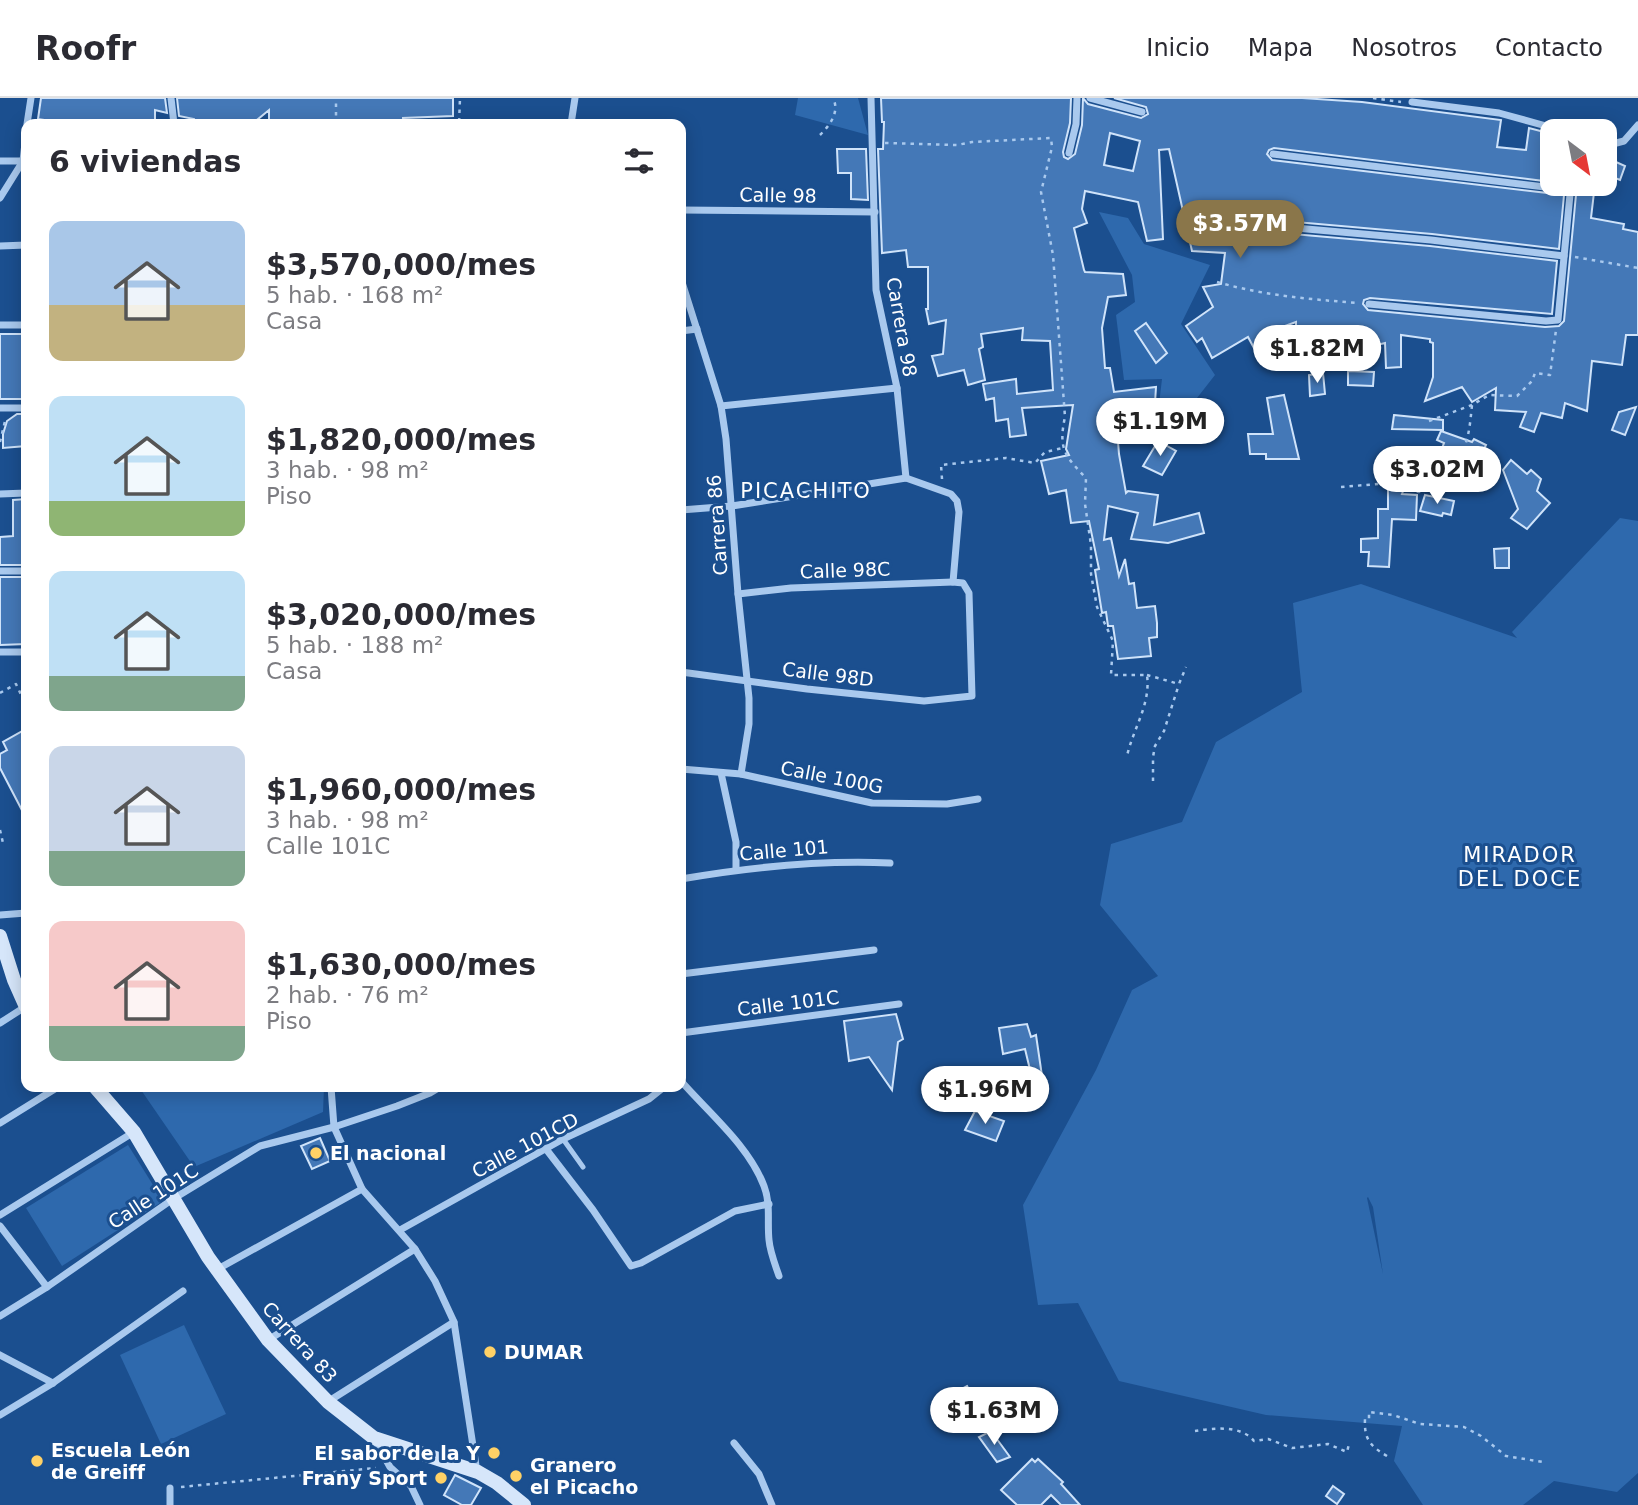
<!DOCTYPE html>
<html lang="es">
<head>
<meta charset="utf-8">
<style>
  :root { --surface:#fff; --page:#f2f2f3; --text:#2b2b33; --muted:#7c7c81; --line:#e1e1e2; --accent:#8a764a }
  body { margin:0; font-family:"DejaVu Sans",sans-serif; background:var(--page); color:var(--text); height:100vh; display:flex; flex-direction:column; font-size:26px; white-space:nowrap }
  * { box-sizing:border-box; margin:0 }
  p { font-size:23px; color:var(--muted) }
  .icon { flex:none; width:38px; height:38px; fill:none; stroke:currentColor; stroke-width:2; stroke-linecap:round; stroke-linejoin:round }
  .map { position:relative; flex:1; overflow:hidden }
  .panel { position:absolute; left:21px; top:21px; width:665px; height:973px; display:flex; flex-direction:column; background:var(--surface); border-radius:14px; box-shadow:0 4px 18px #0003 }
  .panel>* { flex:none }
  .needle { width:46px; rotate:148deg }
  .tools { position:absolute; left:1540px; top:21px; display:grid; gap:14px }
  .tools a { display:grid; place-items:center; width:77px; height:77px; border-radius:14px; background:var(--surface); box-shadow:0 4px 18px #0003; font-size:35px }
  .price { position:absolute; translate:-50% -60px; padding:0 16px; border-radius:24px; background:#fff; color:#222; font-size:23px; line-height:46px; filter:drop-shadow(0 2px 4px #0008) }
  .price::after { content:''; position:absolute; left:50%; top:42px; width:21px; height:16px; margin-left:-10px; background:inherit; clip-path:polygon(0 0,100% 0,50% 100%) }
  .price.on { background:var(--accent); color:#fff }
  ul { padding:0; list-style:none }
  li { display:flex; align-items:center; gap:21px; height:175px; padding:0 28px }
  li span { display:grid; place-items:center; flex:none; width:196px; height:140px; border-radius:14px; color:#555 }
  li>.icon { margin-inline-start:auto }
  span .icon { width:84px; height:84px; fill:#fffc; stroke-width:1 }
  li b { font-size:30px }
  h2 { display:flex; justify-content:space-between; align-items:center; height:84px; padding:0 28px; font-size:30px }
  header { display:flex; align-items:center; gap:42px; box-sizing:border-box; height:98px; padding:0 35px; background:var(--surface); border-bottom:2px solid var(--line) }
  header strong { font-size:33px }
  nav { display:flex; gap:38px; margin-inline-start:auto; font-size:24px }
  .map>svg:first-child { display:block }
  .green { fill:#2e69ad; fill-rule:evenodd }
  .building { fill:#4478b7; stroke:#cfe3fa; stroke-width:2; fill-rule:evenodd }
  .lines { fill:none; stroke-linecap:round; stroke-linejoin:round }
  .path { stroke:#a9c9ee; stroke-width:2.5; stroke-dasharray:3.5 5; stroke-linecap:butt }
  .lane { stroke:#a9c9ee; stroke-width:5 }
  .street { stroke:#a9c9ee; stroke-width:7 }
  .secondary { stroke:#d6e6fa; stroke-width:14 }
  .poi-dot { fill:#ffd166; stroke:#1b4f8f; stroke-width:2.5 }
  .labels { text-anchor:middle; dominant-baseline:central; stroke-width:6; stroke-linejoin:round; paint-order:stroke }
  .street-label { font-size:19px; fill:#fff; stroke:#1b4f8f }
  .poi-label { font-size:19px; font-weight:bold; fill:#fff; stroke:#1b4f8f; text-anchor:start }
  .neighbourhood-label { font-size:21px; letter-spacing:2px; fill:#fff; stroke:#1b4f8f }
</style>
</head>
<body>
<header>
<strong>Roofr</strong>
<nav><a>Inicio</a><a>Mapa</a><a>Nosotros</a><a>Contacto</a></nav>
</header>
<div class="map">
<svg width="1638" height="1407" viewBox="0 0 1638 1407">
  <rect width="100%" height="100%" fill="#1b4f8f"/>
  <g class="green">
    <path d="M798 0H858L868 37 795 17Z"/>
    <path d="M1099 114 1128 120 1144 146 1210 167 1181 226 1215 277 1168 337 1155 340 1162 281 1124 282 1116 217 1135 204 1132 177Z"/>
    <path d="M1620 420 1638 423V1375L1617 1394 1554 1383 1523 1407H1423L1394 1363 1402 1328 1266 1317 1119 1283 1078 1205 1038 1207 1023 1107 1096 972 1132 892 1158 878 1100 807 1111 746 1182 724 1216 644 1302 594 1293 505 1361 486 1517 540 1512 534ZM1368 1099 1373 1109 1383 1176 1367 1100Z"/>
    <path d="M139 989H324L323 1014 194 1069Z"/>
    <path d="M128 1047 163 1103 62 1168 26 1110Z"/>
    <path d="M184 1227 226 1316 161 1346 120 1257Z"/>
  </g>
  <g class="building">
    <path d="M41 0H165L167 15 155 12V26H44L45 22 38 21Z"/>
    <path d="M177 0H453V18L403 20V25L387 26H359V22L330 23 329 26H269V12L252 26H194V21L179 18Z"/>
    <path d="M881 0H1071L1070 25 1063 54 1064 59 1068 61 1075 56 1082 27 1083 0 1088 6 1141 20 1148 16 1146 9 1114 0H1302L1362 4 1501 22 1497 49 1526 52 1529 30 1552 36V84L1274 50 1269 52 1267 56 1272 62 1564 97 1559 151 1432 136 1205 116 1199 118 1198 124 1203 128 1430 148 1557 163 1552 216 1370 200 1364 202 1363 206 1368 212 1545 229 1559 228 1564 223 1577 86H1595L1591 120 1624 126 1623 131 1638 134V237H1626L1622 267 1592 263 1587 313 1565 305 1562 320 1541 315 1534 334 1520 329 1526 314 1495 312 1496 290 1472 304 1462 289 1425 303 1433 279V245L1430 244V241L1401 237V269L1386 270 1385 245 1356 252 1357 260 1341 261 1338 234 1296 235V224L1271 233 1266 243 1254 250 1248 239 1212 260 1202 240 1197 244 1186 228 1213 209 1203 189 1221 186 1225 155 1192 153 1169 51 1159 52 1163 141 1147 143 1138 104 1085 93 1082 111 1087 125 1074 130 1084 172 1085 174 1123 176 1126 197 1108 199 1102 230 1105 270H1110L1114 294 1156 289 1155 305 1115 306 1119 356 1126 395 1128 393 1158 397 1154 427 1199 415 1204 435 1168 445 1131 441 1138 415 1108 408 1104 442 1111 440 1119 478 1125 461 1129 486 1134 485 1137 510 1155 508 1157 525V539L1149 540 1151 558 1118 561 1113 528H1108L1106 514 1102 515 1095 472 1099 471 1089 423 1071 425 1066 392 1049 396 1041 363 1069 357 1066 351 1073 307 1022 310 1026 337 1010 339 1008 321 996 323 994 300 986 302 983 286 1016 281 1017 296 1053 292 1050 243 1022 242 1023 230 981 236 983 249 979 251 985 282 968 287 964 272 938 278 932 258 943 256 946 222 929 226 926 211H928V169H908L906 152 882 155 878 51H883L884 24H882ZM1110 35 1140 43 1133 73 1104 67Z"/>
    <path d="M837 51H866L868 102 851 101V75H838Z"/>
    <path d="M1605 59 1625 68 1620 82 1605 76Z"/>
    <path d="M1146 225 1167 255 1156 265 1135 233Z"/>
    <path d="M0 236H26L25 301H0Z"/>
    <path d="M1348 273 1374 274 1373 288 1348 287Z"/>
    <path d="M1323 275 1325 296 1310 298 1309 277Z"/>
    <path d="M1284 297 1299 361H1266V356H1250L1248 336H1273L1267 300Z"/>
    <path d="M1636 309 1625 337 1612 332 1619 314Z"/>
    <path d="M17 316H25L26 318V348L3 350V336L7 323Z"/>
    <path d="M1394 317 1443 322V332L1392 331Z"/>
    <path d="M1441 333 1472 344 1474 341 1486 347 1479 362 1460 352 1457 359 1441 353 1444 345 1437 342Z"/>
    <path d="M1158 343 1176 353 1162 377 1143 368Z"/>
    <path d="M1393 351 1415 360 1402 396 1417 397 1416 422 1392 421 1389 469 1368 468 1369 454H1361V441L1378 440V411H1388V379L1391 371 1386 369Z"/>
    <path d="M1511 362 1527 376 1531 372 1541 381 1537 393 1550 405 1527 431 1511 420 1518 411 1503 372Z"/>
    <path d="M1425 397 1454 403 1451 417 1443 415 1442 418 1420 413Z"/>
    <path d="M26 401V467H0V439L13 438V402Z"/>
    <path d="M1509 450V470H1495L1494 451Z"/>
    <path d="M0 479H26V546L0 547Z"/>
    <path d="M26 631V720L0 670V656L7 652 3 644Z"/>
    <path d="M896 916 903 941 898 944 892 992 869 959 849 963 844 923Z"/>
    <path d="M1027 926 1031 939 1036 937 1042 978 1032 980 1025 951 1003 956 999 930Z"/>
    <path d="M992 977 1012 980 1008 997 989 994Z"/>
    <path d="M975 1013 1004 1023 996 1043 965 1032Z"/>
    <path d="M320 1040 330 1063 312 1071 301 1048Z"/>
    <path d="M967 1288 976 1306 963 1313 954 1295Z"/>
    <path d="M991 1333 1010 1359 997 1364 979 1339Z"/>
    <path d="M1032 1361 1035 1364 1038 1361 1063 1384 1061 1386 1080 1407H1061L1051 1397 1041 1407H1017L1001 1392Z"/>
    <path d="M455 1377 481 1390 471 1407H462L444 1397Z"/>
    <path d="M1333 1388 1344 1396 1337 1406 1326 1398Z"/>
  </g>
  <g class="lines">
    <g class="path">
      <path d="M1373 0 1401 4"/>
      <path d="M336 26V3"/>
      <path d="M453 26H459L460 0"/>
      <path d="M820 37C830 27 840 14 833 0"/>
      <path d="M885 45 957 47 972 44 1051 40 1052 49 1041 94 1053 157 1065 319C1058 351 1065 358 1086 380L1085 406 1091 447V476L1097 509 1113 543 1111 577H1147C1151 606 1133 631 1127 658"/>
      <path d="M1575 159 1638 170"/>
      <path d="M1217 184C1266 198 1308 201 1358 205"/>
      <path d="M1429 323 1472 307 1489 297 1517 298 1532 283 1535 275 1550 277 1556 232"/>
      <path d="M0 344 5 323"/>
      <path d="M942 381 941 367 1006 360 1035 365 1045 354 1063 350"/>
      <path d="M1341 389 1378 386 1419 394 1427 389 1433 362 1441 357 1458 361C1469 345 1470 326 1472 307"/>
      <path d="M1147 577 1179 586 1186 569"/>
      <path d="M0 595 16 586 26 607"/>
      <path d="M1153 683V659L1155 648 1164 633 1179 586"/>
      <path d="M0 732 3 745"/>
      <path d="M1195 1333C1214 1330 1241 1327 1254 1343L1268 1341 1292 1350 1328 1346 1347 1354 1349 1346"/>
      <path d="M1387 1358C1370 1348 1364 1341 1365 1321H1369V1314L1393 1317 1420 1326 1464 1329 1481 1338 1506 1358 1543 1364"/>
      <path d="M181 1389 376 1370"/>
    </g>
    <path class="lane" d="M563 1041 583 1069"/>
    <g class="street">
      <path d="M171 0 174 26"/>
      <path d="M871 0 876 192 897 290 906 380"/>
      <path d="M1090 0 1142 14"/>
      <path d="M1412 4 1499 15 1564 33"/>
      <path d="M27 26 31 0"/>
      <path d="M571 26 575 0"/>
      <path d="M1605 48 1624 43 1638 27"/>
      <path d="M1069 55 1076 26 1077 0"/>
      <path d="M1273 56 1570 92"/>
      <path d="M0 63H26"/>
      <path d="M0 100 23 63 26 36"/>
      <path d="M681 112 875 114"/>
      <path d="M1204 122 1431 142 1564 158"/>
      <path d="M0 148 26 147"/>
      <path d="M681 181 721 308 726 341 738 496 749 600V626L741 676"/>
      <path d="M1369 206 1546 223 1558 222 1571 86"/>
      <path d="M0 227H26"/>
      <path d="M681 233 697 231"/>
      <path d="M721 308 897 290"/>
      <path d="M0 310H26"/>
      <path d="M0 396 26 395"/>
      <path d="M681 412 732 408 906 380 951 396 957 403 959 414 953 484 963 485 969 495 972 598 924 603 807 591 681 574"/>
      <path d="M0 473H26"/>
      <path d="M738 496 791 490 953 484"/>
      <path d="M0 554H26"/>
      <path d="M681 671 741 676 872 705 947 706 978 701"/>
      <path d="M721 675 736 744V772"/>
      <path d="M681 781C750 769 820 762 890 765"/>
      <path d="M0 817 26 815"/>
      <path d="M681 876 874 852"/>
      <path d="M0 925 25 909"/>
      <path d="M681 935 899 906"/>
      <path d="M681 983C709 1015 749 1048 764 1088 771 1106 767 1123 769 1142 770 1154 775 1166 779 1178"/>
      <path d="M331 989 334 1029 362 1091 415 1151 435 1183 454 1224 477 1374"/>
      <path d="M0 1025 58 989"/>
      <path d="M546 1051 593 1112 631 1168 641 1165 735 1113 769 1106"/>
      <path d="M0 1117 134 1034"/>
      <path d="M0 1128 47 1189"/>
      <path d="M400 1132 563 1041 649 1001 664 989"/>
      <path d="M216 1172 362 1091"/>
      <path d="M0 1218 47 1189 173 1101 260 1048 334 1029 397 1008 430 995 440 989"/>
      <path d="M268 1242 415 1151"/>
      <path d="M0 1257 53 1285"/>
      <path d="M329 1303 454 1224"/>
      <path d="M0 1317 53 1285 183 1193"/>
      <path d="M375 1342 390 1369 411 1388 420 1407"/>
      <path d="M734 1345 759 1376 772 1407"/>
      <path d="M170 1407V1390"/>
    </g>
    <g class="secondary">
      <path d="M0 838 14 882 26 909"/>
      <path d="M95 989 134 1034 208 1159 268 1242 328 1304 374 1340 478 1374 497 1385 524 1407"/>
    </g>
  </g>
  <g class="poi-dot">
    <circle cx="316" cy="1055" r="7"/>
    <circle cx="490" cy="1254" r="7"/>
    <circle cx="494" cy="1355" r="7"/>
    <circle cx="37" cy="1363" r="7"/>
    <circle cx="516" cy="1378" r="7"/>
    <circle cx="441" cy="1380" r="7"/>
  </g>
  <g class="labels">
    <g class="street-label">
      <text transform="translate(778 97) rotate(1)">Calle 98</text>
      <text transform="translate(902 229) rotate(80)">Carrera 98</text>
      <text transform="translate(717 427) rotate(-94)">Carrera 86</text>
      <text transform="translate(845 472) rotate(-2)">Calle 98C</text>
      <text transform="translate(828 576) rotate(7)">Calle 98D</text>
      <text transform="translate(832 679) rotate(11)">Calle 100G</text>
      <text transform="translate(784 752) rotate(-5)">Calle 101</text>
      <text transform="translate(788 905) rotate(-7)">Calle 101C</text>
      <text transform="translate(525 1047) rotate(-28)">Calle 101CD</text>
      <text transform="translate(153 1098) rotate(-33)">Calle 101C</text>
      <text transform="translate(300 1244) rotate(48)">Carrera 83</text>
    </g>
    <g class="poi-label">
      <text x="330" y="1055">El nacional</text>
      <text x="504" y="1254">DUMAR</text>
      <text x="51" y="1352">Escuela León<tspan x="51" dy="22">de Greiff</tspan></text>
      <text x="480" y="1355" text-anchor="end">El sabor de la Y</text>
      <text x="530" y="1367">Granero<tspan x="530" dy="22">el Picacho</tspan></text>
      <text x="427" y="1380" text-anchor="end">Frany Sport</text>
    </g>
    <g class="neighbourhood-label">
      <text x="806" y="393">PICACHITO</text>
      <text x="1520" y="757">MIRADOR<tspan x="1520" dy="24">DEL DOCE</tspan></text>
    </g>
  </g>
</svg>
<div class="tools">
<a><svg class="needle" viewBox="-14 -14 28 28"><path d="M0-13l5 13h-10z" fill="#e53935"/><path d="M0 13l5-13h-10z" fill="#7c7c81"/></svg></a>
</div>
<b class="price on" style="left:1240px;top:162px">$3.57M</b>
<b class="price" style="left:1317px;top:287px">$1.82M</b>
<b class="price" style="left:1160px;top:360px">$1.19M</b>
<b class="price" style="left:1437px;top:408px">$3.02M</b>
<b class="price" style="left:985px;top:1028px">$1.96M</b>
<b class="price" style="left:994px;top:1349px">$1.63M</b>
<section class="panel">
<h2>6 viviendas<svg class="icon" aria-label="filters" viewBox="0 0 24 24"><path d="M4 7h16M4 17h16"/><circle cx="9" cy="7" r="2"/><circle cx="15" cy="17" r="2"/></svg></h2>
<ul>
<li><span style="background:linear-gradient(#a9c7e8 60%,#c2b280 0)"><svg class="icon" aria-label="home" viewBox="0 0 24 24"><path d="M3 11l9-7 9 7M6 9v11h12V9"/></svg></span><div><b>$3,570,000/mes</b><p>5 hab. · 168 m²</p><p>Casa</p></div></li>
<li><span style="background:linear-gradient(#bfe0f5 75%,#8fb573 0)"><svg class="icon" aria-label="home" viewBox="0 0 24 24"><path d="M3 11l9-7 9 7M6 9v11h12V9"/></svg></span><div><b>$1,820,000/mes</b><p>3 hab. · 98 m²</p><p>Piso</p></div></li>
<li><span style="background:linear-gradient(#bfe0f5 75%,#7fa58c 0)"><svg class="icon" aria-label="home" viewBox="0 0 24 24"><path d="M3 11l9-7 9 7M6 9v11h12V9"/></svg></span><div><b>$3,020,000/mes</b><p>5 hab. · 188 m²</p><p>Casa</p></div></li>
<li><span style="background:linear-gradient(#c9d6e8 75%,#7fa58c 0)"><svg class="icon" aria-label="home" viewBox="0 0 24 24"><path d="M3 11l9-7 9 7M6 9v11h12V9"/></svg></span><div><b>$1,960,000/mes</b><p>3 hab. · 98 m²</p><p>Calle 101C</p></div></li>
<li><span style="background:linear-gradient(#f6c9c9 75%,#7fa58c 0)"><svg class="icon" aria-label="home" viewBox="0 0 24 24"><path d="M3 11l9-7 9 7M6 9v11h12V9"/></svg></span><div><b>$1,630,000/mes</b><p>2 hab. · 76 m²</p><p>Piso</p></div></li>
</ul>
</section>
</div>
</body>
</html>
